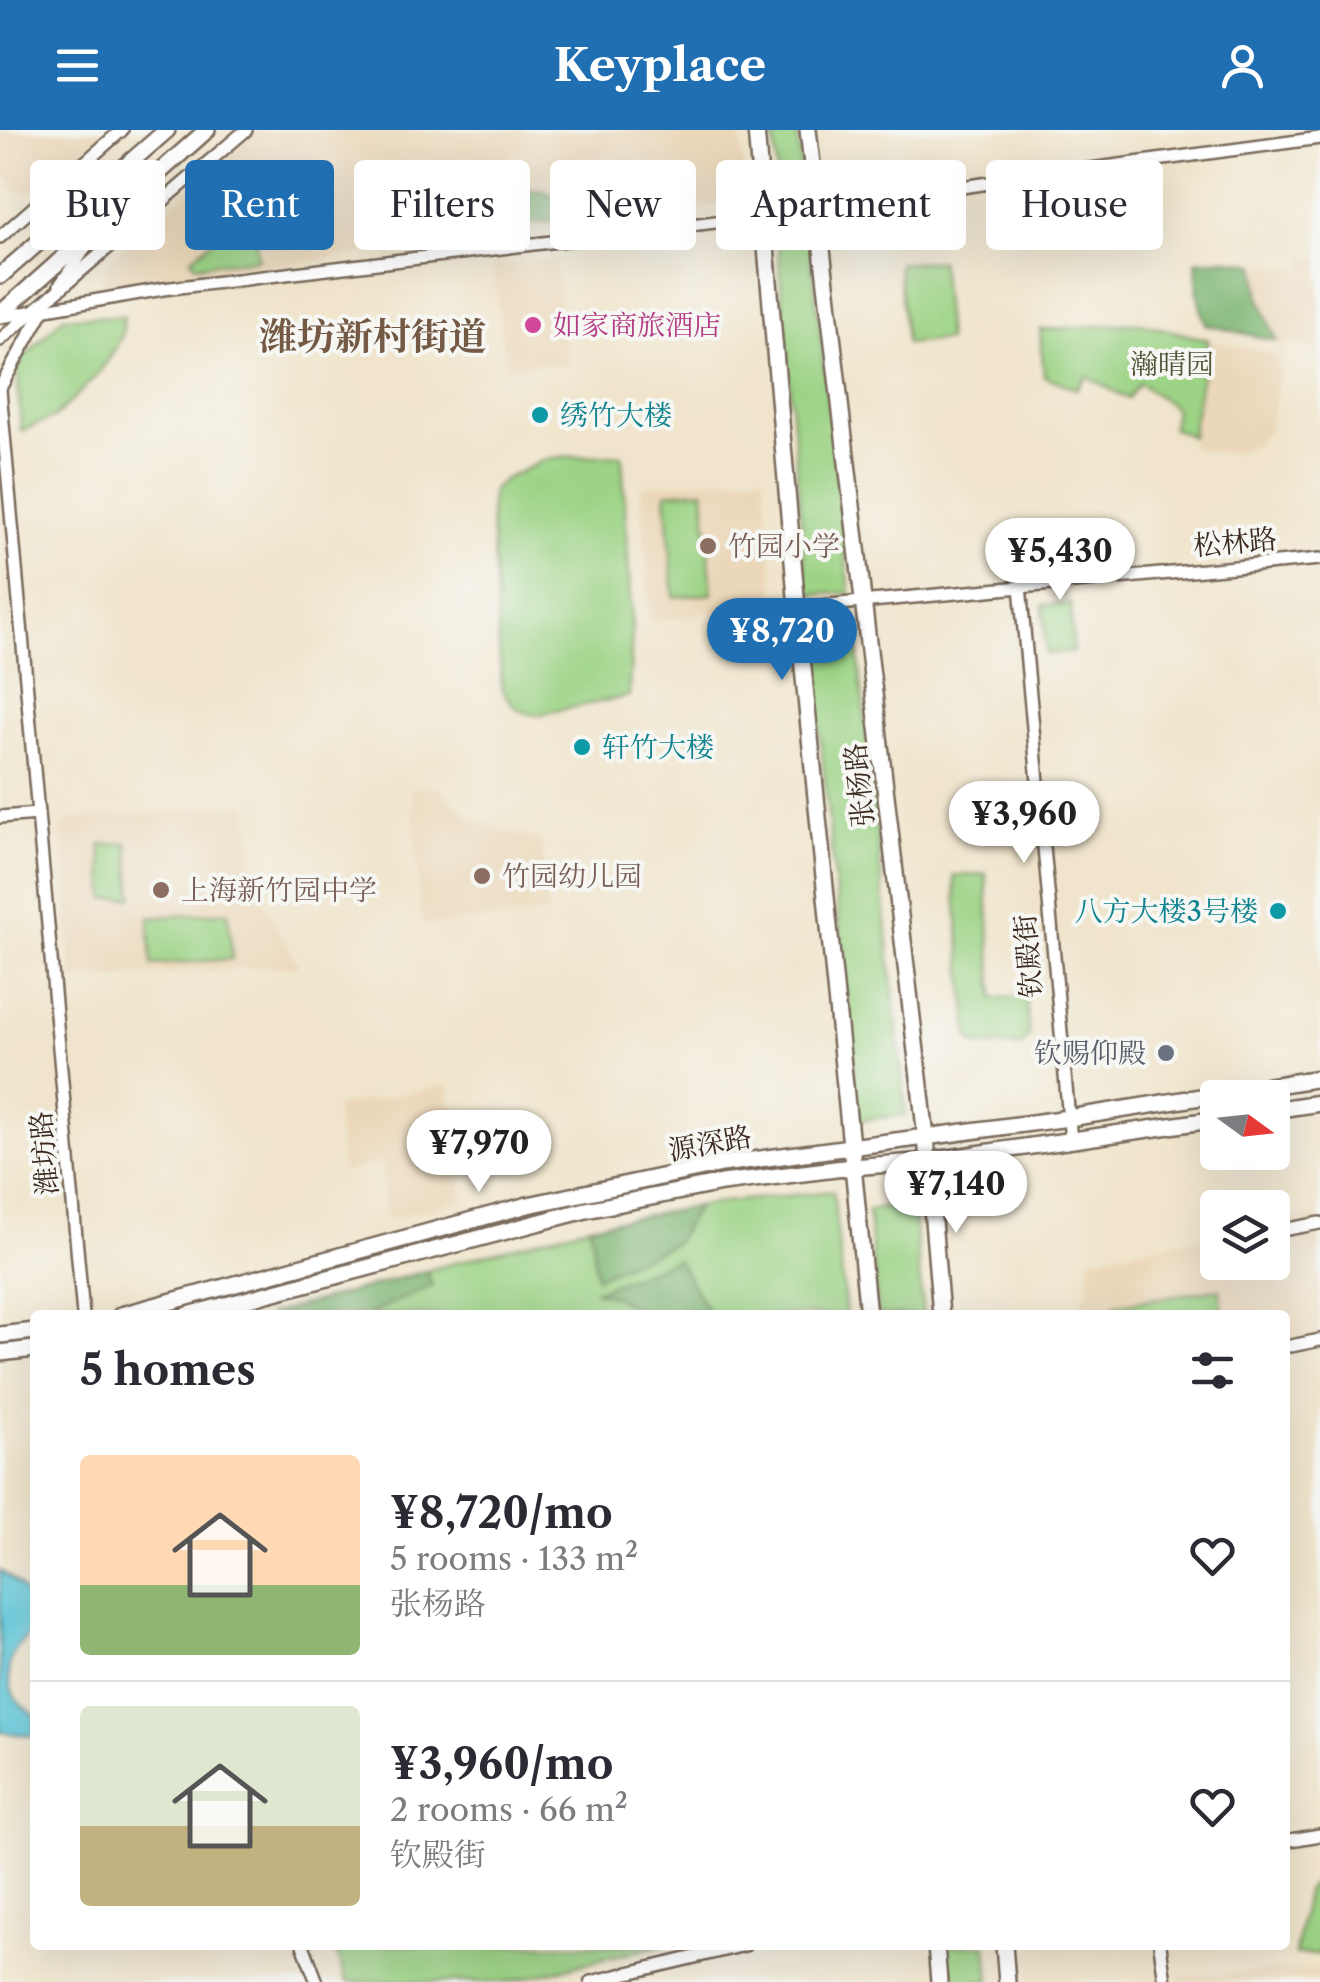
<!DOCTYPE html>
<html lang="en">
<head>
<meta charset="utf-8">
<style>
  :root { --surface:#fff; --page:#f2f2f3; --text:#2b2b33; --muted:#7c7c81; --line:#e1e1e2; --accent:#1f6fb2 }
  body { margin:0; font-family:"Libre Caslon Text","Noto Serif SC",serif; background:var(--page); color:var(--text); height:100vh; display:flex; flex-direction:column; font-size:38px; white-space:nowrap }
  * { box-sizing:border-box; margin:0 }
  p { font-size:32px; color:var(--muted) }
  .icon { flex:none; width:55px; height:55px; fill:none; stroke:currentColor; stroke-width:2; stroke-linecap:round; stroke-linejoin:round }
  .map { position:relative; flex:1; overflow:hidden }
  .side { position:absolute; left:30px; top:1180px; width:1260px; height:640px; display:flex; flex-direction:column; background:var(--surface); border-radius:10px; box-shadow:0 10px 40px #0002 }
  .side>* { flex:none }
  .hud { position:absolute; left:30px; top:30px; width:1260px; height:90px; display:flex; gap:20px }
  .needle { width:65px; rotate:105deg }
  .buttons { position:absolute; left:1200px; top:950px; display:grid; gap:20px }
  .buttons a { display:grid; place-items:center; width:90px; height:90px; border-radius:10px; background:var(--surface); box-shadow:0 10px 40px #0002; font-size:50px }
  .price { position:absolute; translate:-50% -85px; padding:0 22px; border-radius:35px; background:#fff; color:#222; font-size:32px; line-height:65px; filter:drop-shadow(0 2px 5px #0008) }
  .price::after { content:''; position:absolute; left:50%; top:60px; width:30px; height:22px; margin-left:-15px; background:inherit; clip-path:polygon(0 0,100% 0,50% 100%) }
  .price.on { background:var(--accent); color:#fff }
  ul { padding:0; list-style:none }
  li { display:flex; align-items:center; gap:30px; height:250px; padding:0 50px }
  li+li { border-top:2px solid var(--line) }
  li span { display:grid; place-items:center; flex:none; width:280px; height:200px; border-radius:10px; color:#555 }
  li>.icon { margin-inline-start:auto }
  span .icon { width:120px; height:120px; fill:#fffc; stroke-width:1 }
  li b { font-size:42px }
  h2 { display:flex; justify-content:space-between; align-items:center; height:120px; padding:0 50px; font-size:42px }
  .tag { padding:0 35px; border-radius:10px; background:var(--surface); box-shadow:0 10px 40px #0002; font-size:35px; line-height:90px }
  .tag.on { background:var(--accent); color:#fff }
  header { display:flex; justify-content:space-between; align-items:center; height:130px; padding:0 50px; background:var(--accent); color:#fff; font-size:45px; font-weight:700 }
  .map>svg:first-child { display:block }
  .built { fill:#ebd8ba }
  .green { fill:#9cd385; stroke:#6c7e52; stroke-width:2.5 }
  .forest { fill:#7db572; stroke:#5c7048; stroke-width:2.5 }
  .water { fill:#5fc8db; stroke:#4d797c; stroke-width:2.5 }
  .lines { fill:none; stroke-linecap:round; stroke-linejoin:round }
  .minor-casing { stroke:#7a6b5b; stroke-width:16 }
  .major-casing { stroke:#7a6b5b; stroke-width:20 }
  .minor { stroke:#fff; stroke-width:11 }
  .major { stroke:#fff; stroke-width:15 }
  .hotel-dot { fill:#d1479c; stroke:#f6f6f2; stroke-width:4 }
  .culture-dot { fill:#0f9aa8; stroke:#f6f6f2; stroke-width:4 }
  .education-dot { fill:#8d6e63; stroke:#f6f6f2; stroke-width:4 }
  .worship-dot { fill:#6b7280; stroke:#f6f6f2; stroke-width:4 }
  .labels { text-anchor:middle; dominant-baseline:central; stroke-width:8; stroke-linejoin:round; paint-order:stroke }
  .hotel-label { font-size:28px; fill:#b23c85; stroke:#f6f6f2; text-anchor:start }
  .park-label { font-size:28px; fill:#535438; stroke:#f6f6f2 }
  .culture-label { font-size:28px; fill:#0d838f; stroke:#f6f6f2; text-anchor:start }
  .street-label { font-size:28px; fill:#3b2a1e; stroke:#f6f6f2 }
  .education-label { font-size:28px; fill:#785e54; stroke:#f6f6f2; text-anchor:start }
  .worship-label { font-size:28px; fill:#5b616d; stroke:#f6f6f2; text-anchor:end }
  .district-label { font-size:38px; font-weight:bold; fill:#745945; stroke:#f6f6f2 }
</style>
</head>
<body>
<header><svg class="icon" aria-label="menu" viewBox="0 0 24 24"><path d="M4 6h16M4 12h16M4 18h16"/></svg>Keyplace<svg class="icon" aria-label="person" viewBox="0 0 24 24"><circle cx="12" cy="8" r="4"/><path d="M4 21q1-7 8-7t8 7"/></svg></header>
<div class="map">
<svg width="1320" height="1852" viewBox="0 0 1320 1852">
  <rect width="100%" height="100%" fill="#f6f6f2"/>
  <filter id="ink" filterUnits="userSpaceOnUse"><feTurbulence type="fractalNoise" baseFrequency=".01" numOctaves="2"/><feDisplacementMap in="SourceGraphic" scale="20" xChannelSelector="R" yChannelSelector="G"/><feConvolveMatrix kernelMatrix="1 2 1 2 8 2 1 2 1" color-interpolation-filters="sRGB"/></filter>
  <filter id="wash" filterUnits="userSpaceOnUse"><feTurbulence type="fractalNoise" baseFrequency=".0048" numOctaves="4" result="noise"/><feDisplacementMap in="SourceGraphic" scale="40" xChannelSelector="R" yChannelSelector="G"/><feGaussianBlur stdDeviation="2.25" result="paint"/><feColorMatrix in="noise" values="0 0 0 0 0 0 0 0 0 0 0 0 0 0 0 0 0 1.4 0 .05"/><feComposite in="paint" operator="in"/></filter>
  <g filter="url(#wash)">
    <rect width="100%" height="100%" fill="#f0e5cc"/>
    <g class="built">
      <path d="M0 0H106L43 55 28 63H20L13 59 2 40Z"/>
      <path d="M256 0H740L744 50 739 66 727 73 140 154 108 155 104 152 102 148 104 139 119 121Z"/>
      <path d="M1305 127 1320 129V220L1284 213 1272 290 1267 302 1256 314 1240 322 1221 323 1203 321 1190 316 1208 210 1281 225V220L1260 170 1256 134 1302 138Z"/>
      <path d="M555 129 568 236 536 234 506 239 493 136Z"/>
      <path d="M764 345 776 475 649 491 641 356Z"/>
      <path d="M438 656 452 671 468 684 496 698 518 705 542 709 548 784 422 795 411 658Z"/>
      <path d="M248 673 255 752 277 798 299 835 73 850 60 705 67 692 74 689Z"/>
      <path d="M449 955 464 1069 387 1090 380 1033 342 1042 335 977Z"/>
      <path d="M1320 1085V1216L1285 1223V1185H1078L1087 1158 1089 1128 1217 1104 1218 1132H1272L1273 1094Z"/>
      <path d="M1320 1838V1852H1179L1178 1846Z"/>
    </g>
    <g class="green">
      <path d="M773 0H797L803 55 779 59Z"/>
      <path d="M297 38 303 57 313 72 314 87C298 89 263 84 257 103 254 110 257 121 258 129L196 135 191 129Z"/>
      <path d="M808 96 850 463 807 464 777 106Z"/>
      <path d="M940 130 947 210 906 214 898 134Z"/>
      <path d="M124 186 122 205 111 226 96 246 55 287 21 301 17 235 63 187Z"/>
      <path d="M1140 193 1208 210 1191 306 1172 298 1175 278 1139 253 1128 269 1086 246 1076 259 1044 246 1040 200Z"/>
      <path d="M622 325 632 499 629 566 536 585C518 582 511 575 502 559L490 376 493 360 503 350 545 330 561 327Z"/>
      <path d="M704 360 712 464 674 467 666 363Z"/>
      <path d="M1071 474 1073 522 1046 524 1043 475Z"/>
      <path d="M855 493 906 985 859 990 809 497Z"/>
      <path d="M128 713 133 767 106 769 101 715Z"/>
      <path d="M986 744 994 868 1026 867 1029 906 1021 916 977 915 972 912 969 905 954 746Z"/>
      <path d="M228 782 232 829 152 835 149 788Z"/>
      <path d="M833 1061 846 1185H268L590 1095 724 1072Z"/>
      <path d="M913 1074 923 1185H878L868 1080Z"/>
      <path d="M1220 1159 1223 1185H1115L1114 1175Z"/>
      <path d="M1317 1749H1320V1824L1295 1825 1306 1761Z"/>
      <path d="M333 1815H663L508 1852H347Z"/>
      <path d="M942 1815H987L990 1852H945Z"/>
    </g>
    <g class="forest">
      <path d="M656 51 659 73 580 82 579 72 615 68 614 55Z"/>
      <path d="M509 57 543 61 561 69 563 90 426 106 424 92C449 69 474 58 509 57Z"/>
      <path d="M1227 129 1256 134 1260 170 1277 211 1207 195C1197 174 1197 154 1196 131Z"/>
      <path d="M697 1077 675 1113 596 1147 590 1095Z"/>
      <path d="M677 1129 710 1185H649L613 1166 595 1161Z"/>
      <path d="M427 1141 432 1156 383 1177 370 1185H268Z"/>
    </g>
    <path class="water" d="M0 1440C31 1462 28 1465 33 1502 0 1526 0 1564 35 1585V1606L0 1602Z"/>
  </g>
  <g filter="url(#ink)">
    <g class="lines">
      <g class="minor-casing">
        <g id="minor">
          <path d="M0 107 122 0"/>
          <path d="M60 155 92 108"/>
          <path d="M0 187 163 159 765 86 1023 48 1320 8"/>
          <path d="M0 210 246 0"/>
          <path d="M0 258 44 179"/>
          <path d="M0 260 83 1185"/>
          <path d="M1020 456 1071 1011"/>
          <path d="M797 478 1320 429"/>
          <path d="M0 687 38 684"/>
          <path d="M1272 1102 1320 1093"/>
          <path d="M1291 1216 1320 1210"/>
          <path d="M1285 1711 1320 1705"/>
          <path d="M303 1815 317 1852"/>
          <path d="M1160 1815 1165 1852"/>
          <path d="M591 1852 745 1815"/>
        </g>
      </g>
      <g class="major-casing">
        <g id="major">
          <path d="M756 0 797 478 868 1185"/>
          <path d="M808 0 926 1007 941 1185"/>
          <path d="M0 146 167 0"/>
          <path d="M0 184 207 0"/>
          <path d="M1272 980 1320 973"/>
          <path d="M121 1185 528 1075 722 1034 1069 988 1320 948"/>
          <path d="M188 1185 586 1080 722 1053 852 1037 928 1031 1218 989"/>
          <path d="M0 1205 35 1201"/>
          <path d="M0 1223 35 1219"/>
          <path d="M936 1815 939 1852"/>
          <path d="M1004 1815 1007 1852"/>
        </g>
      </g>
      <use href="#minor" class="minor"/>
      <use href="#major" class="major"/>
    </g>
  </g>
  <circle class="hotel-dot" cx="533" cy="195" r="10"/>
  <g class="culture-dot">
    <circle cx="540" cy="285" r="10"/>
    <circle cx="582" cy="617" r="10"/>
    <circle cx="1278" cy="781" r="10"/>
  </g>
  <g class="education-dot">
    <circle cx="708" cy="416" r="10"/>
    <circle cx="482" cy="746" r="10"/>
    <circle cx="161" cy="760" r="10"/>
  </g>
  <circle class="worship-dot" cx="1166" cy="923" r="10"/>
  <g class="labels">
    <g class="hotel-label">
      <text x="553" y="195">如家商旅酒店</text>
    </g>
    <g class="park-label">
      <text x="1172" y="234">瀚晴园</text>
    </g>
    <g class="culture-label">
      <text x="560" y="285">绣竹大楼</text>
      <text x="602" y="617">轩竹大楼</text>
      <text x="1258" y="781" text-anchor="end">八方大楼3号楼</text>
    </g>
    <g class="street-label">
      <text transform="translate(1235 412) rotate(-5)">松林路</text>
      <text transform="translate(859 655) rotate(-96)">张杨路</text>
      <text transform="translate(1028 826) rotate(-95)">钦殿街</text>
      <text transform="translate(710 1013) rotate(-10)">源深路</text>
      <text transform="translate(44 1023) rotate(-95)">潍坊路</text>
    </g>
    <g class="education-label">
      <text x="728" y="416">竹园小学</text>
      <text x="502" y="746">竹园幼儿园</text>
      <text x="181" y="760">上海新竹园中学</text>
    </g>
    <g class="worship-label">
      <text x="1146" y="923">钦赐仰殿</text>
    </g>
    <g class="district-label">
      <text x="373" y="206">潍坊新村街道</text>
    </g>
  </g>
</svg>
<div class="buttons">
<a><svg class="needle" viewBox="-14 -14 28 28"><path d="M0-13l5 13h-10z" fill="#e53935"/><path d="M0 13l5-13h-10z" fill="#7c7c81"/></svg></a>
<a><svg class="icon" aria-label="layers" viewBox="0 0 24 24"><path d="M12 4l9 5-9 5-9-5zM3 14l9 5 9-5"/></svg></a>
</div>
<b class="price" style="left:1060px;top:473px">¥5,430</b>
<b class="price on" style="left:782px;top:553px">¥8,720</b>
<b class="price" style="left:1024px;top:736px">¥3,960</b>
<b class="price" style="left:479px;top:1065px">¥7,970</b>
<b class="price" style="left:956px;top:1106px">¥7,140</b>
<div class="hud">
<a class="tag">Buy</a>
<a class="tag on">Rent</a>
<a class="tag">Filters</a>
<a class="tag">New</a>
<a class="tag">Apartment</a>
<a class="tag">House</a>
</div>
<section class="side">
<h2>5 homes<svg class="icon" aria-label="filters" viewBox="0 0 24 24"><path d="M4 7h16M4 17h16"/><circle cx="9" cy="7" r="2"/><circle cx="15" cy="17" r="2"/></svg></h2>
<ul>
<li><span style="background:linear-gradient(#ffd9b3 65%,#8fb573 0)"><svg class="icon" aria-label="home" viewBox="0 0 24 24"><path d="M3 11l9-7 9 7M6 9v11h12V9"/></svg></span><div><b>¥8,720/mo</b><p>5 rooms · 133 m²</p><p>张杨路</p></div><svg class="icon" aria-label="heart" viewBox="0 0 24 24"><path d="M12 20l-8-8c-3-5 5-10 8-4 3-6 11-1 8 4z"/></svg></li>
<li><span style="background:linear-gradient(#dfe7d0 60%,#c2b280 0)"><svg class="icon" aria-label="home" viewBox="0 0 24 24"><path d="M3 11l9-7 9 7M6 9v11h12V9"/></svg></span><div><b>¥3,960/mo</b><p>2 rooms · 66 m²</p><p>钦殿街</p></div><svg class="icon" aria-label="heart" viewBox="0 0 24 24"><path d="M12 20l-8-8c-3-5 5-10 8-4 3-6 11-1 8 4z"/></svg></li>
</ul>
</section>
</div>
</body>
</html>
